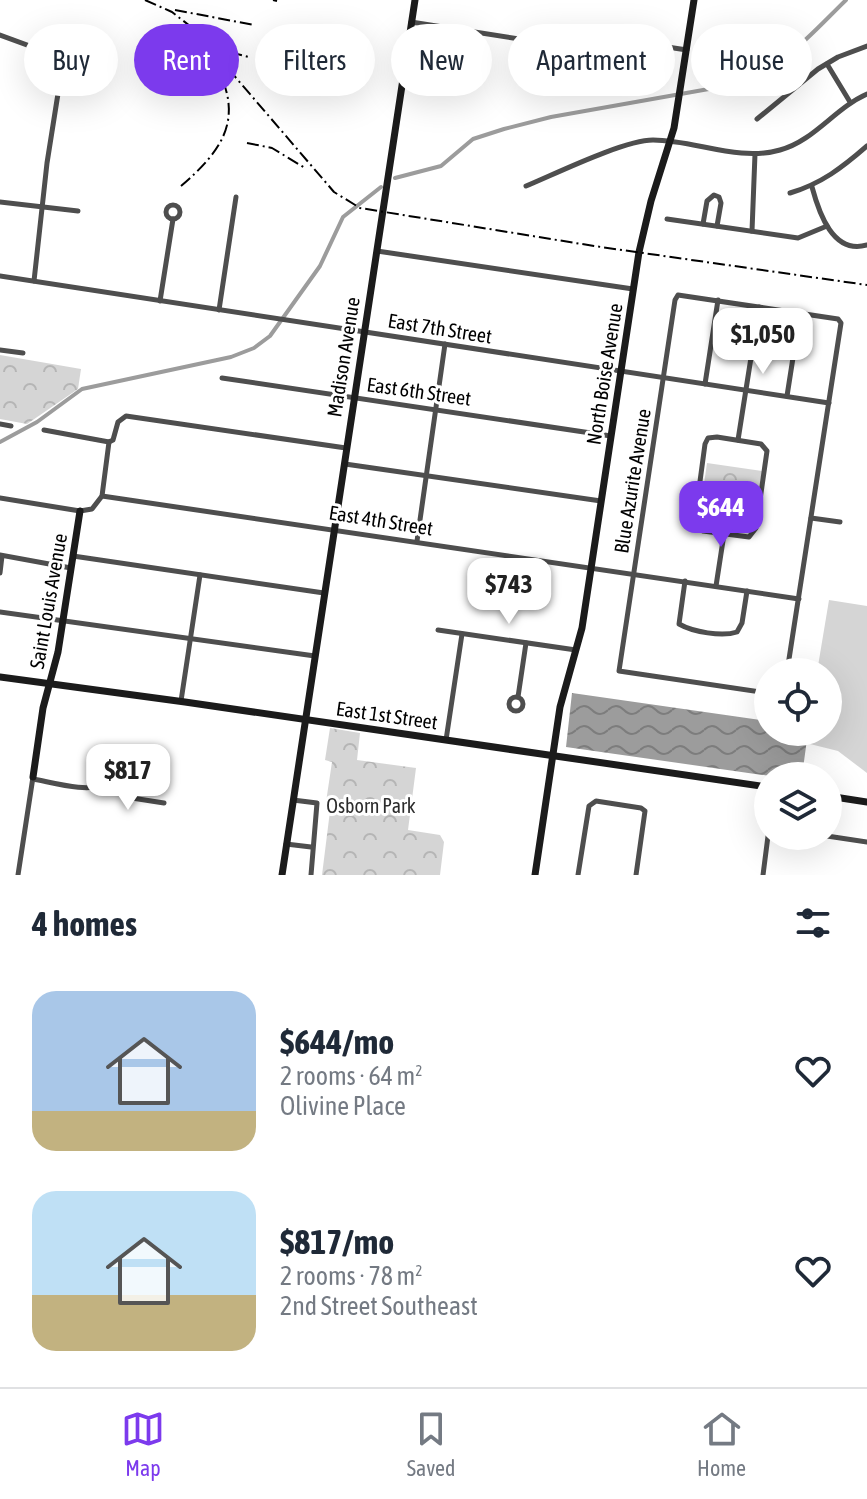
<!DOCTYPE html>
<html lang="en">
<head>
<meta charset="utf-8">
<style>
  :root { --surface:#fff; --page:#f6f6f7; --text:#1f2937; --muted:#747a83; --line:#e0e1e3; --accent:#7c3aed }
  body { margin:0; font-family:"Asap Condensed",sans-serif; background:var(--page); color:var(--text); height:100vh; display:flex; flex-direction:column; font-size:30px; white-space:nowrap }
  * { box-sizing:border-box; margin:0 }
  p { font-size:26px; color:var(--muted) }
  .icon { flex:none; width:44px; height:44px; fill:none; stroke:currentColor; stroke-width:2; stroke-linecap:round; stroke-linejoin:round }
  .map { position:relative; height:875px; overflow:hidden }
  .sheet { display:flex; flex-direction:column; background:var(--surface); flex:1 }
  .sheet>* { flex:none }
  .hud { position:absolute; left:24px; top:24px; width:820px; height:72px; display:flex; gap:16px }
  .buttons { position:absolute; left:754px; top:658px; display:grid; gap:16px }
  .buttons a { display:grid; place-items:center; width:88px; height:88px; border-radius:50%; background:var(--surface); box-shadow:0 8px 32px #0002; font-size:40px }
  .price { position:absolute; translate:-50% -68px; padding:0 18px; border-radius:16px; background:#fff; color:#222; font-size:26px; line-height:52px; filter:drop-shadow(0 2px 4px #0008) }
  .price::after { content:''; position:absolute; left:50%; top:48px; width:24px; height:18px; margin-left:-12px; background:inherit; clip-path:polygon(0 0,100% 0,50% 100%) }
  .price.selected { background:var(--accent); color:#fff }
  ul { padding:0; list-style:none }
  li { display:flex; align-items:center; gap:24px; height:200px; padding:0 32px }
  li span { display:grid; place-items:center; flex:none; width:224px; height:160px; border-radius:24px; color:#555 }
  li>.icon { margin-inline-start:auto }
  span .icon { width:96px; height:96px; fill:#fffc; stroke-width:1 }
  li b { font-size:34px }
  h2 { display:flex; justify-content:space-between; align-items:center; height:96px; padding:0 32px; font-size:34px }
  .tag { padding:0 28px; border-radius:36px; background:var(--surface); box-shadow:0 8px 32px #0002; font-size:28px; line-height:72px }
  .tag.selected { background:var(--accent); color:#fff }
  .dock { display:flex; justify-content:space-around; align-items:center; height:112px; border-top:2px solid var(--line); background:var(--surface); font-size:22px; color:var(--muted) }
  .dock a { display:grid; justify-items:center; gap:4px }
  .dock .selected { color:var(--accent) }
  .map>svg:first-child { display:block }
  .green { fill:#d5d5d5 }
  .forest { fill:url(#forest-crowns) }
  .water { fill:url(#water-waves) }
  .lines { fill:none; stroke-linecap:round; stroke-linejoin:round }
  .canal { stroke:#9c9c9c; stroke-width:4 }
  .street { stroke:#4e4e4e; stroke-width:5 }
  .secondary { stroke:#1b1b1b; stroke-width:7 }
  .rail { stroke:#000; stroke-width:2; stroke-dasharray:12 4 2 4; stroke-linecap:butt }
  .labels { text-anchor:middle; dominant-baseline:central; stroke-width:6; stroke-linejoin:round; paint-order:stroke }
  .street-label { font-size:20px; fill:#000; stroke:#fff }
  .park-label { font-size:20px; fill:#2c2c2c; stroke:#fff }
</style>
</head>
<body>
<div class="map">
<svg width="867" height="875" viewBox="0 0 867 875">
  <defs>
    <pattern id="forest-crowns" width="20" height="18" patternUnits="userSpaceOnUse" patternTransform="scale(2)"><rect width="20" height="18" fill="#d5d5d5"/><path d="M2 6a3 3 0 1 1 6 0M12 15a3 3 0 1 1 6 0" fill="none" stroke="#b5b5b5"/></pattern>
    <pattern id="water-waves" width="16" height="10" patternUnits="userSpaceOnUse" patternTransform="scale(2)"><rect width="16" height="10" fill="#9c9c9c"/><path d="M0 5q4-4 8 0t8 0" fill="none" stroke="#7d7d7d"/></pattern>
  </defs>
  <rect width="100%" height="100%" fill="#fff"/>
  <path class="green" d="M829 600 867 606V773L838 751 806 743 808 732H828V672H817Z"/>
  <g class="forest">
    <path d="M0 355 81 369 78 389 27 424 0 419Z"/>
    <path d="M707 463 762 471 755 513 701 505Z"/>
    <path d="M330 728 360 733 357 760 416 768 408 830 440 835 444 842 440 875H322L331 803 326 802 332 762 325 760Z"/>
  </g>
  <path class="water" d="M572 693 768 721V732H808L802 776H770L566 747Z"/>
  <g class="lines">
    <g class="canal">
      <path d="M395 178 441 166 473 139 504 129 551 117 737 84C782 69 812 33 846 0"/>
      <path d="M0 442 37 422 82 389 231 357 254 348 270 336 320 266 343 217 381 187"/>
    </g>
    <g class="street">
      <path d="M411 22 609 53 654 45 687 50"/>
      <path d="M0 35 68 60 60 81 47 163 34 281"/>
      <path d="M827 64 850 102"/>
      <path d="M527 76 532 41"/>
      <path d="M757 119 818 69 838 57 867 46"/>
      <path d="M526 186C555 174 624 140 653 140 695 140 738 162 780 150 814 141 835 108 867 94"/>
      <path d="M812 187C819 213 833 255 867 245"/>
      <path d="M790 193C821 184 843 167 867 146"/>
      <path d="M0 202 78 211"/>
      <circle cx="173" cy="212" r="7"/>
      <path d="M667 219 798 238 827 226"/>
      <path d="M703 224 707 201 714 195 719 197 721 203 717 226"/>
      <path d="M752 231 755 154"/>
      <path d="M377 251 633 289"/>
      <path d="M0 276 829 403"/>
      <path d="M160 301 173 219"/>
      <path d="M219 310 236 197"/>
      <path d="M0 350 23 353"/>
      <path d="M222 378 611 436"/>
      <path d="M705 384 718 300"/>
      <path d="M787 396 800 313"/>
      <path d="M0 424 11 426"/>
      <path d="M44 430 109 442 113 440 118 422 126 416 346 448"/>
      <path d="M717 437 761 444 767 451 756 528 749 537 703 531 694 526 705 444 708 438Z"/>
      <path d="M738 440 759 307"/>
      <path d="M345 464 601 501"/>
      <path d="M102 496 799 599"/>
      <path d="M0 498 80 511 92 509 102 496 109 442"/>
      <path d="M811 518 840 522"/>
      <path d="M417 541 445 344"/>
      <path d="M0 555 71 568"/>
      <path d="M73 556 324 593"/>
      <path d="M0 573 2 556"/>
      <path d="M685 581 679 624C693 632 722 637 737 632L742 623 747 591"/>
      <path d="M716 586 724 534"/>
      <path d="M0 612 315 656"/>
      <path d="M438 630 576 650"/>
      <path d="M768 693 619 671 675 300 678 295 838 319 841 323 787 672"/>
      <circle cx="516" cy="704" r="7"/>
      <path d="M518 697 526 643"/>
      <path d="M181 701 200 575"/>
      <path d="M446 740 462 634"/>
      <path d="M33 779C55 783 86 793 108 784 121 779 126 769 141 767"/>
      <path d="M115 781 132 798 164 803"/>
      <path d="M293 800 317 803 311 875"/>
      <path d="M828 830 833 797"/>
      <path d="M827 836 867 842"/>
      <path d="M286 844 311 847"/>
      <path d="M18 875 33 777"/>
      <path d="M578 875 589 806 596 801 641 808 645 811 636 875"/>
      <path d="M763 875 768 836"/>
    </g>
    <g class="secondary">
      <path d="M0 677 185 702 768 787"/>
      <path d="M33 777 43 708 58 652 80 511"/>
      <path d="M828 796 867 802"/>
      <path d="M282 875 415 0"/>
      <path d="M535 875 560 707 582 628 639 252 651 201 674 128 694 0"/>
    </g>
    <g class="rail">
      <path d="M145 0 172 12 195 30 334 192 360 208 594 246 867 285"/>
      <path d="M273 0 277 1"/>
      <path d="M175 10 254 25"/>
      <path d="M210 44 222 50 249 57"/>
      <path d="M247 143 272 148 305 168"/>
      <path d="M181 186C223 150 245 118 215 64"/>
    </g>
  </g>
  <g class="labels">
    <g class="street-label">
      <text transform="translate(440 328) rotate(9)">East 7th Street</text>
      <text transform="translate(343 357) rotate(-81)">Madison Avenue</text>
      <text transform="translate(604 374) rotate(-81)">North Boise Avenue</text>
      <text transform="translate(419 391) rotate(8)">East 6th Street</text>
      <text transform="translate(632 481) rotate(-81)">Blue Azurite Avenue</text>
      <text transform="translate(381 520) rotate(9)">East 4th Street</text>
      <text transform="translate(48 601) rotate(-80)">Saint Louis Avenue</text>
      <text transform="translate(387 715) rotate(8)">East 1st Street</text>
    </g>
    <g class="park-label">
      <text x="371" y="805">Osborn Park</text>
    </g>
  </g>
</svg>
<div class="buttons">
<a><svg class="icon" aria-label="locate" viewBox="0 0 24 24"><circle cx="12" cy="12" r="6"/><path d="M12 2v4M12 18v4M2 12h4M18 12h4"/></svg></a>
<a><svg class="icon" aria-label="layers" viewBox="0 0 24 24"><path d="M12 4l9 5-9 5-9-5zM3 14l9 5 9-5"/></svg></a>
</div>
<b class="price" style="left:763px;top:376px">$1,050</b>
<b class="price selected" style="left:721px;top:549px">$644</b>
<b class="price" style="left:509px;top:626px">$743</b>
<b class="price" style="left:128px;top:812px">$817</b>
<div class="hud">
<a class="tag">Buy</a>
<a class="tag selected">Rent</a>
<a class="tag">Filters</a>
<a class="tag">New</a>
<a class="tag">Apartment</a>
<a class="tag">House</a>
</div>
</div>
<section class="sheet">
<h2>4 homes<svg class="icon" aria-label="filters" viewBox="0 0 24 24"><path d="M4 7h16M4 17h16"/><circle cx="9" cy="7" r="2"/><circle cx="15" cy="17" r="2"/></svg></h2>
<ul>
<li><span style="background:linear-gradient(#a9c7e8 75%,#c2b280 0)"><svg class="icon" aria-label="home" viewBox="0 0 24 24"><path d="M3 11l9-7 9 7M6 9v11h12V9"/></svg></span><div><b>$644/mo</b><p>2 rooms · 64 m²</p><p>Olivine Place</p></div><svg class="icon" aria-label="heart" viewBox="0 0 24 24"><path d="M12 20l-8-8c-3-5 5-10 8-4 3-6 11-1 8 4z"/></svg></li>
<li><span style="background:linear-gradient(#bfe0f5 65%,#c2b280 0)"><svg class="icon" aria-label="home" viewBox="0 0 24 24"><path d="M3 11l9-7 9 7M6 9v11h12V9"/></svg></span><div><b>$817/mo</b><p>2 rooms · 78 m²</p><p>2nd Street Southeast</p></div><svg class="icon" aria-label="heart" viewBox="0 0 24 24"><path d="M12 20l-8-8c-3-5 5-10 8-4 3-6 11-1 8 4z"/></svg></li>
</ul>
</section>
<nav class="dock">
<a class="selected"><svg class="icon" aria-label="map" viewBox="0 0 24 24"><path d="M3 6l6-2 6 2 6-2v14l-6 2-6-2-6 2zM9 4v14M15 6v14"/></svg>Map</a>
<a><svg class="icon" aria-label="saved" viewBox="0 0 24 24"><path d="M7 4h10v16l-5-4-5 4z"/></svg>Saved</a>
<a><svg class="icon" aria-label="home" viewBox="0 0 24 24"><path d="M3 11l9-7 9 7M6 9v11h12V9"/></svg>Home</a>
</nav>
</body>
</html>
